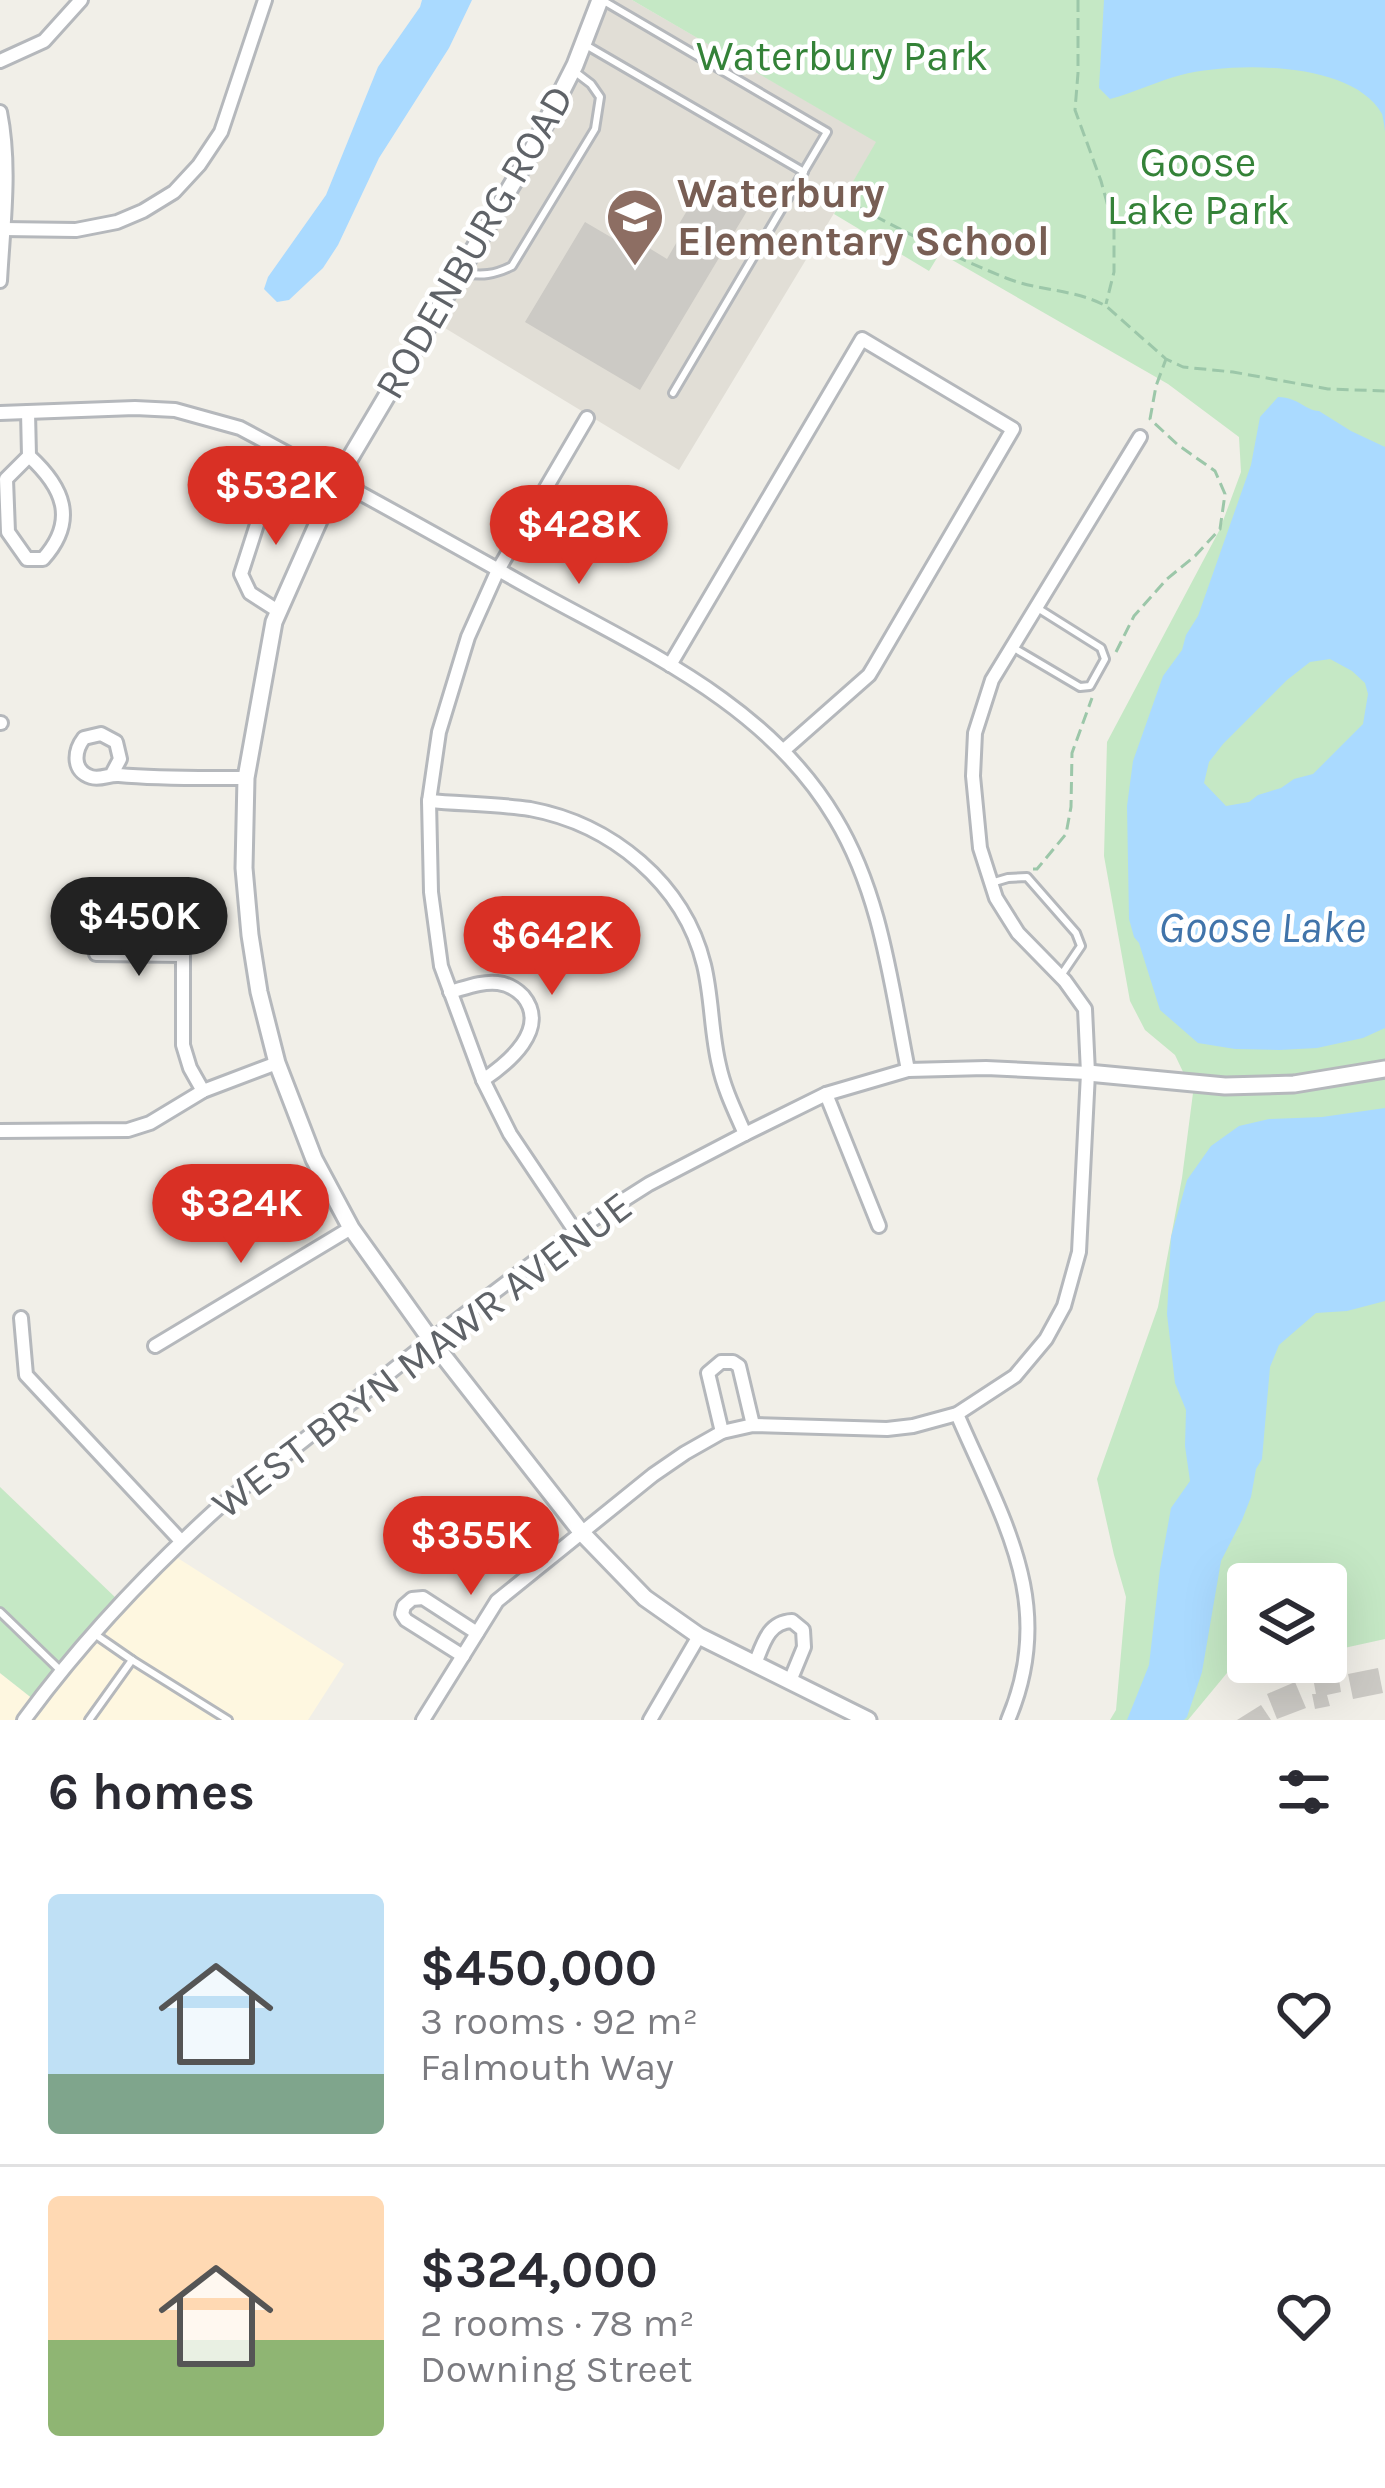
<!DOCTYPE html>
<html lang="en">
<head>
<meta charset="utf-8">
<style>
  :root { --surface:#fff; --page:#f2f2f3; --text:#2b2b33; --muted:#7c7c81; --line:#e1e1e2; --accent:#d93025 }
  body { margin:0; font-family:Karla,sans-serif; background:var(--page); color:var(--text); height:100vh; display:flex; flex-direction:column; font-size:45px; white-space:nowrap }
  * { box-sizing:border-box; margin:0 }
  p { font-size:39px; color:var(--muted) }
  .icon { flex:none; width:66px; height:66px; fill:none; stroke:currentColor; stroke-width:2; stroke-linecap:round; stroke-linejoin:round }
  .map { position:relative; height:1720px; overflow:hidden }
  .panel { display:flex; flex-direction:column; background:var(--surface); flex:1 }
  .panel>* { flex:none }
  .buttons { position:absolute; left:1227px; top:1563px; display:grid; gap:24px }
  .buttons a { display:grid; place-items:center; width:120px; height:120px; border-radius:12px; background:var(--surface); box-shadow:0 12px 48px #0002; font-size:60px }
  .price { position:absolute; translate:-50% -102px; padding:0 27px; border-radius:42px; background:var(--accent); color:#fff; font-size:39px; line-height:78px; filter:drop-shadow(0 3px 6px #0008) }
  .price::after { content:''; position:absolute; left:50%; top:72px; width:36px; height:27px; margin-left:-18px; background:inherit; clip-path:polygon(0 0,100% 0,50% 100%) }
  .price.active { background:#222; color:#fff }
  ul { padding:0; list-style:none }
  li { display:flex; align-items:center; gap:36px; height:300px; padding:0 48px }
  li+li { border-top:3px solid var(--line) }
  li span { display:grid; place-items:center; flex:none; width:336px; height:240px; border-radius:12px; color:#555 }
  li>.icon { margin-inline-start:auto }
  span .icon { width:144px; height:144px; fill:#fffc; stroke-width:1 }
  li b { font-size:51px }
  h2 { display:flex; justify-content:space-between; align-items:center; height:144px; padding:0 48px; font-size:51px }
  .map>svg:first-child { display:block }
  .commercial { fill:#fef7e0 }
  .education { fill:#e1ded6 }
  .green { fill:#c5e8c5 }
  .water { fill:#aadaff; fill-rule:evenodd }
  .building { fill:#cccac5 }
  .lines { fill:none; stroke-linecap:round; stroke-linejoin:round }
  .service-casing { stroke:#b5b8bc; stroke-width:12 }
  .minor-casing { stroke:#b5b8bc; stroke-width:18 }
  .tertiary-casing { stroke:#b5b8bc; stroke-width:21 }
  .path { stroke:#9cc7a9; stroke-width:3; stroke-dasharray:12 6; stroke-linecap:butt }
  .service { stroke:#fff; stroke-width:6 }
  .minor { stroke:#fff; stroke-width:12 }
  .tertiary { stroke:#fff; stroke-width:15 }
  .labels { text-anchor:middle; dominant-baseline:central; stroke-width:9; stroke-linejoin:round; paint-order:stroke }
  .park-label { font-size:42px; fill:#348238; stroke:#fff }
  .education-label { font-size:42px; font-weight:bold; fill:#785e54; stroke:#fff; text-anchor:start }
  .street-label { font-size:42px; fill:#5f6368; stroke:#fff }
  .water-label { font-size:45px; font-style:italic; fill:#4174aa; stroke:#fff }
</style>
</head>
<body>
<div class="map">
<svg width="1385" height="1720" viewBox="0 0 1385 1720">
  <rect width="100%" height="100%" fill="#f1efe8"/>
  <g class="commercial">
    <path d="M173 1555 344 1664 308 1720H31L99 1632Z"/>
    <path d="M0 1673 33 1699 18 1720H0Z"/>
  </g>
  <path class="education" d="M605 0H632L877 142 679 470 435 322 558 115 592 40Z"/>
  <g class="green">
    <path d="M632 0H1385V1639L1326 1652V1584H1248V1662H1278L1227 1673 1188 1720H1110L1116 1710 1126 1597 1114 1555 1097 1479 1158 1307 1182 1178 1193 1093 1175 1055 1145 1030 1130 1001 1104 856 1107 742 1220 529 1241 472 1239 437 1168 384 940 253 929 271 834 214 876 142Z"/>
    <path d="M0 1487 118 1600 33 1699 0 1673Z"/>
  </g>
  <g class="water">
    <path d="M422 0H472L449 48 379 158 338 245 323 268 289 300 277 302 264 289 268 277 326 195 378 67 420 7Z"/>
    <path d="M1104 0H1385V132C1385 129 1383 117 1382 114 1352 60 1232 62 1181 75 1157 81 1134 93 1110 99L1099 88Z"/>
    <path d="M1278 397C1300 398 1304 410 1319 411L1351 431 1385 447V1028L1363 1038 1317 1048 1279 1050 1235 1049 1198 1043 1160 1010 1139 943 1134 937 1129 919 1127 806 1133 761 1163 676 1182 650 1186 635 1198 616 1251 465 1260 417ZM1330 659 1352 671 1365 683 1368 694 1363 724 1313 774 1294 779 1281 788 1258 795 1249 802 1226 806 1204 783 1209 762 1223 744 1287 680 1310 662Z"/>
    <path d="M1385 1108V1301L1347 1311 1316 1313 1279 1345 1270 1367 1262 1459 1256 1469 1251 1497 1242 1520 1221 1561 1202 1672 1187 1717 1184 1720H1127L1149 1665 1160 1569 1171 1508 1190 1481 1185 1446 1186 1410 1175 1383 1167 1314 1171 1237 1187 1180 1211 1146 1239 1126 1269 1119 1322 1117Z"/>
  </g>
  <g class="building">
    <path d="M703 184 719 194 723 187 744 199 740 207 747 211 640 390 525 322 585 222 626 246 631 237 667 259 682 233 676 229Z"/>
    <path d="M1378 1668 1383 1693 1353 1699 1348 1674Z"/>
    <path d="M1338 1673 1341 1692 1327 1695 1330 1706 1315 1709 1312 1694H1316L1313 1678Z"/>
    <path d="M1295 1682 1306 1708 1277 1719 1267 1694Z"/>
    <path d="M1261 1705 1271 1720H1237Z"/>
  </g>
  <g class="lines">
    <g class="service-casing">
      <g id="service">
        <path d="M602 0 827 132 673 393"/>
        <path d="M584 44 804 172"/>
        <path d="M463 273C482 276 494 275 512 266L595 129 600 97 591 84 574 71"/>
        <path d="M1014 648 1080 687 1090 686 1105 659 1101 648 1039 609"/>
        <path d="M991 883 1008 878 1027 877 1076 933 1081 946 1062 974"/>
        <path d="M0 1612 61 1671"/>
        <path d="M132 1660 228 1720"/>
        <path d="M89 1720 132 1660 96 1635"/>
      </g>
    </g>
    <g class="minor-casing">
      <g id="minor">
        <path d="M0 61 44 41 81 0"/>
        <path d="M0 112C11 167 3 225 0 281"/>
        <path d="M3 229 76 230 117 222 143 211 174 192 199 165 221 132 265 0"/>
        <path d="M28 412 29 456 6 479 8 532 27 559H43C78 520 63 487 29 456"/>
        <path d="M0 413 135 408 175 410 240 428C336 479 431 532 527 586 640 649 766 702 835 818 881 894 891 984 908 1070"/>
        <path d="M269 487 241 574 250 593 278 611"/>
        <path d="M670 665 862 339 1013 429 875 665 869 675 784 750"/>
        <path d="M0 723H1"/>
        <path d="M112 774 120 759 116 742 101 734 84 738C74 751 72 771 91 777 101 780 109 774 119 775 161 779 204 778 246 778"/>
        <path d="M429 801C462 804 497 804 530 809 611 824 684 883 704 965 712 998 711 1032 719 1065 724 1089 735 1111 745 1134"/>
        <path d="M96 954 183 955V1045L190 1068 203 1091"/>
        <path d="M450 992C465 988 482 981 498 983 508 984 516 989 523 996 550 1029 508 1063 483 1080"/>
        <path d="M826 1094 879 1226"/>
        <path d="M0 1131 128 1130 150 1123 203 1091 277 1063"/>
        <path d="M575 1231 510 1134 483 1080 441 966 431 892 429 801 439 732 468 637 498 570 587 418"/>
        <path d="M21 1318 26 1375 181 1541"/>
        <path d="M155 1346 351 1228"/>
        <path d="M957 1414C1002 1519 1058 1604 1008 1720"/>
        <path d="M722 1432 708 1373 721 1362H733L739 1366 753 1425"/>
        <path d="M463 1656 406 1620 402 1614 404 1606 412 1599 423 1598 477 1633"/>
        <path d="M755 1664C763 1644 768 1622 792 1621L803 1630 804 1647 790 1681"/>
        <path d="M24 1720C81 1642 147 1572 219 1507L431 1340 575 1231 649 1184 745 1134 826 1094 908 1070 986 1068 1088 1073"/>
        <path d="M423 1720 497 1601 653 1475 685 1453 722 1432 753 1425 887 1429 913 1426 957 1414 1015 1376 1046 1339 1064 1306 1079 1252 1088 1073 1085 1009 1065 981 1018 933 996 898 980 848 973 776 975 733 992 680 1140 437"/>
        <path d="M650 1720 699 1636"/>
      </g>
    </g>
    <g class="tertiary-casing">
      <g id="tertiary">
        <path d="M600 0 575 65 529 156 337 480 274 622 246 778 244 868 250 935 259 992 277 1063 314 1159 351 1228 431 1340 582 1533 645 1598 699 1636 868 1720"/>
        <path d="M1088 1073 1225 1086 1294 1084 1385 1069"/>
      </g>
    </g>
    <g class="path">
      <path d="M1078 0V73L1075 110 1101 181 1114 228V272L1106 304"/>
      <path d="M827 190C885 222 944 253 1006 278 1038 291 1075 289 1106 306L1166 359 1183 367 1233 372 1328 389 1385 391"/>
      <path d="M1116 652 1134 616 1167 579 1195 556 1220 529 1225 494 1215 471 1178 445 1150 419 1156 386 1166 359"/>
      <path d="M1033 869H1037L1066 834 1071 807 1072 753 1092 698"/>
    </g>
    <use href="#service" class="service"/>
    <use href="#minor" class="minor"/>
    <use href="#tertiary" class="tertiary"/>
  </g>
  <defs>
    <g id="school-pin" transform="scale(3)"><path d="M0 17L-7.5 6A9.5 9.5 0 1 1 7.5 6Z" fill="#8d6e63" stroke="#fff"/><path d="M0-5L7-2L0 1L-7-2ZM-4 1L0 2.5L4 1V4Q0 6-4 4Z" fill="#fff"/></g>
  </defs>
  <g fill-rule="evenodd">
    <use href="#school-pin" x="635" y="217"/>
  </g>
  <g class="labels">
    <g class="park-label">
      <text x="842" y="56">Waterbury Park</text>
      <text x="1198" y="162">Goose<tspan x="1198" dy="48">Lake Park</tspan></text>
    </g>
    <g class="education-label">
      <text x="677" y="193">Waterbury<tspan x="677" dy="48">Elementary School</tspan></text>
    </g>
    <g class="street-label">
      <text transform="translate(474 242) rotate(-60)">RODENBURG ROAD</text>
      <text transform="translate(422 1355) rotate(-37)">WEST BRYN MAWR AVENUE</text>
    </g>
    <g class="water-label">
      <text x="1262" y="927">Goose Lake</text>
    </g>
  </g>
</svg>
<div class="buttons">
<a><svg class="icon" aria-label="layers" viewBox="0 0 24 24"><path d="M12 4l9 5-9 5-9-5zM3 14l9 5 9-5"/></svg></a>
</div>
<b class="price" style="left:276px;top:548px">$532K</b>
<b class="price" style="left:579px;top:587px">$428K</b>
<b class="price active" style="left:139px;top:979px">$450K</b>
<b class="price" style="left:552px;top:998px">$642K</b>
<b class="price" style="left:241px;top:1266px">$324K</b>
<b class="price" style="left:471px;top:1598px">$355K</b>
</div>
<section class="panel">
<h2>6 homes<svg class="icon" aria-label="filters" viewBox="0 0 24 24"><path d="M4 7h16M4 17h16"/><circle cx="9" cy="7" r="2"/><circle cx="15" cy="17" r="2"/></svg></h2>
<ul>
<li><span style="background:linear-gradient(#bfe0f5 75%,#7fa58c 0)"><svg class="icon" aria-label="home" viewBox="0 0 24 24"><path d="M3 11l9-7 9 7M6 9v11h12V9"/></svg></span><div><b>$450,000</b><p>3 rooms · 92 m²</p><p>Falmouth Way</p></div><svg class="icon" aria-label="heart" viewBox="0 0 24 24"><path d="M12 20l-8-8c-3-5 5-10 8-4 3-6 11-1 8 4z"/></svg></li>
<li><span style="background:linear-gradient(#ffd9b3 60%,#8fb573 0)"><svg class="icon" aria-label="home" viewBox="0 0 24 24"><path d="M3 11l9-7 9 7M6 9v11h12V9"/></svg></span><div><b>$324,000</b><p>2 rooms · 78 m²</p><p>Downing Street</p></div><svg class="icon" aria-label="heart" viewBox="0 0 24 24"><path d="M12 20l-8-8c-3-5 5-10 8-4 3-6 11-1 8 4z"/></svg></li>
</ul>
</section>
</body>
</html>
